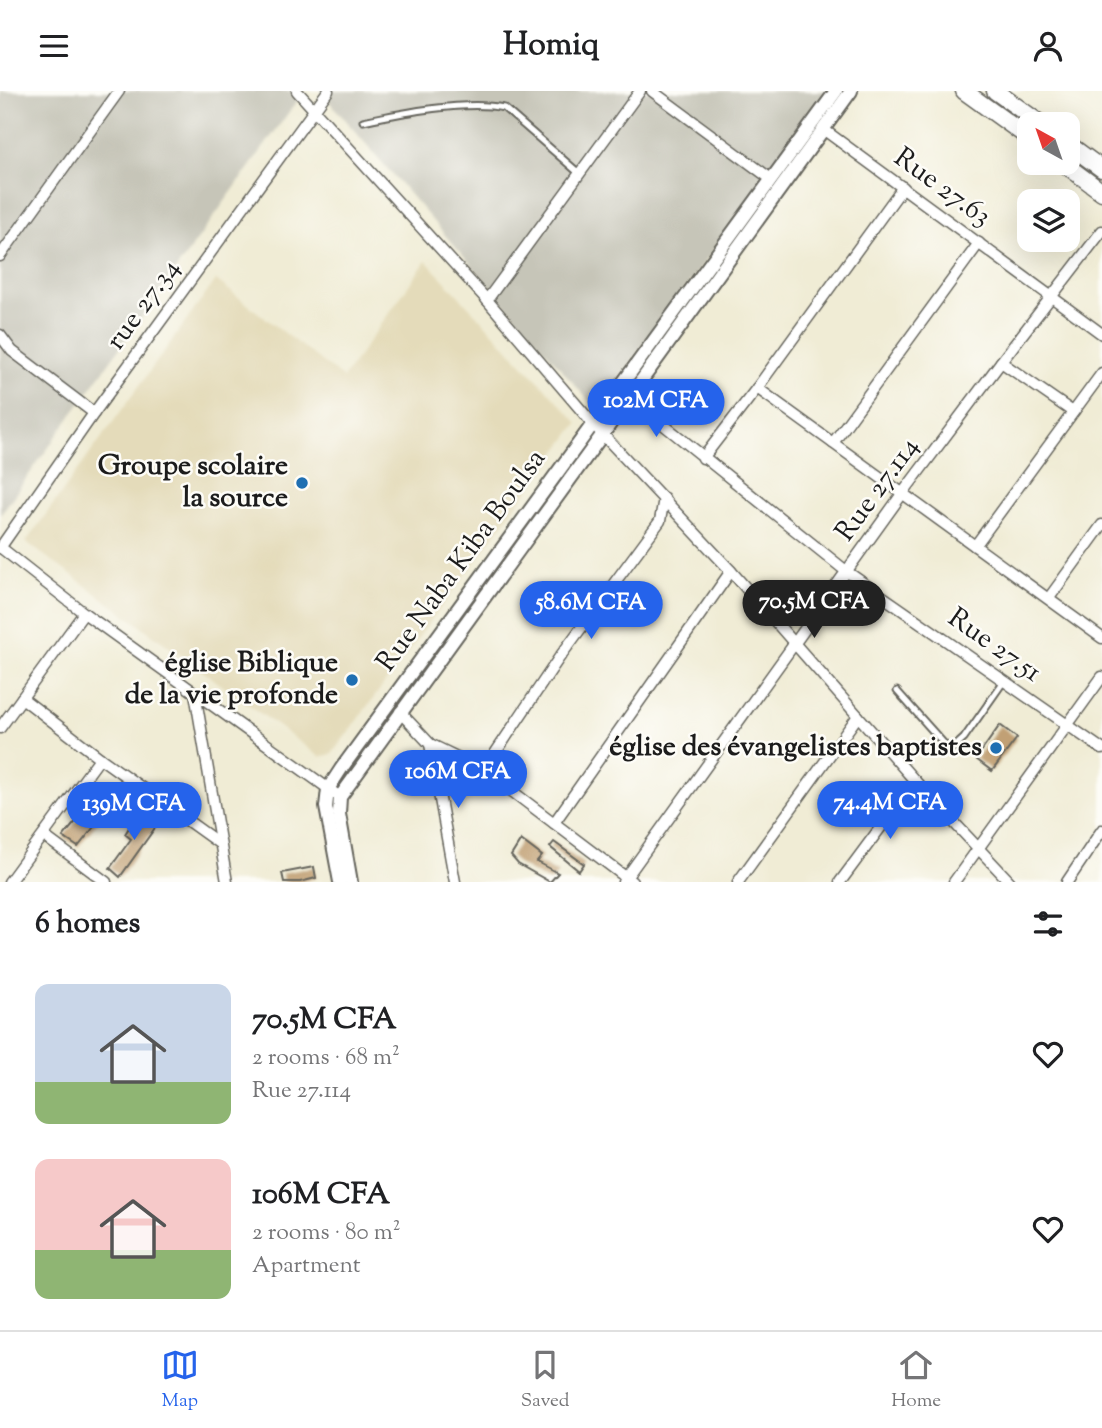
<!DOCTYPE html>
<html lang="en">
<head>
<meta charset="utf-8">
<style>
  :root { --surface:#fff; --page:#f6f6f6; --text:#202124; --muted:#757577; --line:#e0e0e0; --accent:#2563eb }
  body { margin:0; font-family:"Sorts Mill Goudy",serif; background:var(--page); color:var(--text); height:100vh; display:flex; flex-direction:column; font-size:26px; white-space:nowrap }
  * { box-sizing:border-box; margin:0 }
  p { font-size:23px; color:var(--muted) }
  .icon { flex:none; width:38px; height:38px; fill:none; stroke:currentColor; stroke-width:2; stroke-linecap:round; stroke-linejoin:round }
  .map { position:relative; height:791px; overflow:hidden }
  .drawer { display:flex; flex-direction:column; background:var(--surface); flex:1 }
  .drawer>* { flex:none }
  .needle { width:46px; rotate:320deg }
  .tools { position:absolute; left:1017px; top:21px; display:grid; gap:14px }
  .tools a { display:grid; place-items:center; width:63px; height:63px; border-radius:14px; background:var(--surface); box-shadow:0 7px 28px #0002; font-size:35px }
  .price { position:absolute; translate:-50% -60px; padding:0 16px; border-radius:24px; background:var(--accent); color:#fff; font-size:23px; line-height:46px; filter:drop-shadow(0 2px 4px #0008) }
  .price::after { content:''; position:absolute; left:50%; top:42px; width:21px; height:16px; margin-left:-10px; background:inherit; clip-path:polygon(0 0,100% 0,50% 100%) }
  .price.active { background:#222; color:#fff }
  ul { padding:0; list-style:none }
  li { display:flex; align-items:center; gap:21px; height:175px; padding:0 35px }
  li span { display:grid; place-items:center; flex:none; width:196px; height:140px; border-radius:14px; color:#555 }
  li>.icon { margin-inline-start:auto }
  span .icon { width:84px; height:84px; fill:#fffc; stroke-width:1 }
  li b { font-size:30px }
  h2 { display:flex; justify-content:space-between; align-items:center; height:84px; padding:0 35px; font-size:30px }
  header { display:flex; justify-content:space-between; align-items:center; height:91px; padding:0 35px; background:var(--surface); font-size:32px; font-weight:700 }
  .tab-bar { display:flex; justify-content:space-around; align-items:center; height:98px; border-top:2px solid var(--line); background:var(--surface); font-size:19px; color:var(--muted) }
  .tab-bar a { display:grid; justify-items:center; gap:4px }
  .tab-bar .active { color:var(--accent) }
  .map>svg:first-child { display:block }
  .built { fill:#e4dbba }
  .industrial { fill:#c6c5b8 }
  .building { fill:#c1a074 }
  .lines { fill:none; stroke-linecap:round; stroke-linejoin:round }
  .service-casing { stroke:#66655d; stroke-width:9 }
  .minor-casing { stroke:#66655d; stroke-width:13 }
  .tertiary-casing { stroke:#66655d; stroke-width:16 }
  .primary-casing { stroke:#66655d; stroke-width:19 }
  .service { stroke:#fff; stroke-width:5 }
  .minor { stroke:#fff; stroke-width:10 }
  .tertiary { stroke:#fff; stroke-width:12 }
  .primary { stroke:#fff; stroke-width:16 }
  .poi-dot { fill:#1f6fb2; stroke:#fdfcf7; stroke-width:2.5 }
  .labels { text-anchor:middle; dominant-baseline:central; stroke-width:5; stroke-linejoin:round; paint-order:stroke }
  .street-label { font-size:28px; fill:#1c1c1c; stroke:#fdfcf7 }
  .poi-label { font-size:28px; font-weight:bold; fill:#1c1c1c; stroke:#fdfcf7; text-anchor:end }
</style>
</head>
<body>
<header><svg class="icon" aria-label="menu" viewBox="0 0 24 24"><path d="M4 6h16M4 12h16M4 18h16"/></svg>Homiq<svg class="icon" aria-label="person" viewBox="0 0 24 24"><circle cx="12" cy="8" r="4"/><path d="M4 21q1-7 8-7t8 7"/></svg></header>
<div class="map">
<svg width="1102" height="791" viewBox="0 0 1102 791">
  <rect width="100%" height="100%" fill="#fdfcf7"/>
  <filter id="ink" filterUnits="userSpaceOnUse"><feTurbulence type="fractalNoise" baseFrequency=".0143" numOctaves="2"/><feDisplacementMap in="SourceGraphic" scale="14" xChannelSelector="R" yChannelSelector="G"/><feConvolveMatrix kernelMatrix="1 2 1 2 8 2 1 2 1" color-interpolation-filters="sRGB"/></filter>
  <filter id="wash" filterUnits="userSpaceOnUse"><feTurbulence type="fractalNoise" baseFrequency=".00686" numOctaves="4" result="noise"/><feDisplacementMap in="SourceGraphic" scale="28" xChannelSelector="R" yChannelSelector="G"/><feGaussianBlur stdDeviation="1.57" result="paint"/><feColorMatrix in="noise" values="0 0 0 0 0 0 0 0 0 0 0 0 0 0 0 0 0 1.4 0 .05"/><feComposite in="paint" operator="in"/></filter>
  <g filter="url(#wash)">
    <rect width="100%" height="100%" fill="#f0ecd5"/>
    <path class="built" d="M426 170 578 332 332 663 320 666 26 451 216 189 343 287Z"/>
    <g class="industrial">
      <path d="M0 0H304L0 424Z"/>
      <path d="M320 0H831L596 318Z"/>
    </g>
    <g id="blocks">
      <g class="building">
        <path d="M1000 634 1017 647 992 680 976 668Z"/>
        <path d="M87 717 101 727 78 756 63 746Z"/>
        <path d="M139 721 157 734 120 786 110 777 131 748 125 743Z"/>
        <path d="M521 749 542 765 537 771 558 782 550 791 518 773 511 765Z"/>
        <path d="M554 751 584 773 579 780 550 756Z"/>
        <path d="M314 776 316 787 300 791H284L282 782Z"/>
      </g>
    </g>
  </g>
  <g filter="url(#ink)">
    <use href="#blocks" fill-opacity="0" stroke="#66655d" stroke-width="2"/>
    <g class="lines">
      <g class="service-casing">
        <g id="service">
          <path d="M363 30C401 22 466 9 504 17L580 83"/>
          <path d="M897 600 947 656 953 657 964 647 1004 590"/>
        </g>
      </g>
      <g class="minor-casing">
        <g id="minor">
          <path d="M297 0 487 209 593 333 731 480 915 690 1010 791"/>
          <path d="M652 0 771 88"/>
          <path d="M823 38 1102 243"/>
          <path d="M0 165 119 0"/>
          <path d="M487 209 640 0"/>
          <path d="M0 244 12 260 94 322"/>
          <path d="M1001 271 1073 321"/>
          <path d="M757 297 1102 547"/>
          <path d="M629 306 846 480 1102 658"/>
          <path d="M833 352 979 152"/>
          <path d="M703 367 757 297 903 96"/>
          <path d="M975 455 1102 282"/>
          <path d="M0 456 84 522 340 706"/>
          <path d="M0 457 94 322 328 0"/>
          <path d="M1049 507 1102 434"/>
          <path d="M195 602 227 791"/>
          <path d="M22 607 100 667 220 753"/>
          <path d="M400 621 430 653 484 679 632 791"/>
          <path d="M0 637 84 522"/>
          <path d="M430 653 455 791"/>
          <path d="M484 679 559 567 660 430 664 407"/>
          <path d="M554 732 731 480"/>
          <path d="M44 745 106 791"/>
          <path d="M9 791 100 667"/>
          <path d="M623 791 902 403 1001 271 1102 140"/>
          <path d="M738 791 858 625"/>
          <path d="M840 791 915 690"/>
          <path d="M954 791 1102 586"/>
          <path d="M1067 791 1102 739"/>
        </g>
      </g>
      <g class="tertiary-casing">
        <g id="tertiary">
          <path d="M340 791 326 716 328 698 341 678 836 0"/>
          <path d="M351 791 339 723 340 706 851 0"/>
        </g>
      </g>
      <g class="primary-casing">
        <g id="primary">
          <path d="M964 0 1029 47"/>
          <path d="M995 0 1041 33"/>
          <path d="M1068 53 1102 78"/>
          <path d="M1063 72 1102 101"/>
        </g>
      </g>
      <use href="#service" class="service"/>
      <use href="#minor" class="minor"/>
      <use href="#tertiary" class="tertiary"/>
      <use href="#primary" class="primary"/>
    </g>
  </g>
  <g class="poi-dot">
    <circle cx="302" cy="392" r="7"/>
    <circle cx="352" cy="589" r="7"/>
    <circle cx="996" cy="657" r="7"/>
  </g>
  <g class="labels">
    <g class="street-label">
      <text transform="translate(942 97) rotate(36)">Rue 27.63</text>
      <text transform="translate(144 214) rotate(-54)">rue 27.34</text>
      <text transform="translate(878 399) rotate(-54)">Rue 27.114</text>
      <text transform="translate(462 470) rotate(-54)">Rue Naba Kiba Boulsa</text>
      <text transform="translate(994 555) rotate(35)">Rue 27.51</text>
    </g>
    <g class="poi-label">
      <text x="288" y="376">Groupe scolaire<tspan x="288" dy="32">la source</tspan></text>
      <text x="338" y="573">église Biblique<tspan x="338" dy="32">de la vie profonde</tspan></text>
      <text x="982" y="657">église des évangelistes baptistes</text>
    </g>
  </g>
</svg>
<div class="tools">
<a><svg class="needle" viewBox="-14 -14 28 28"><path d="M0-13l5 13h-10z" fill="#e53935"/><path d="M0 13l5-13h-10z" fill="#757577"/></svg></a>
<a><svg class="icon" aria-label="layers" viewBox="0 0 24 24"><path d="M12 4l9 5-9 5-9-5zM3 14l9 5 9-5"/></svg></a>
</div>
<b class="price" style="left:656px;top:348px">102M CFA</b>
<b class="price active" style="left:814px;top:549px">70.5M CFA</b>
<b class="price" style="left:591px;top:550px">58.6M CFA</b>
<b class="price" style="left:458px;top:719px">106M CFA</b>
<b class="price" style="left:890px;top:750px">74.4M CFA</b>
<b class="price" style="left:134px;top:751px">139M CFA</b>
</div>
<section class="drawer">
<h2>6 homes<svg class="icon" aria-label="filters" viewBox="0 0 24 24"><path d="M4 7h16M4 17h16"/><circle cx="9" cy="7" r="2"/><circle cx="15" cy="17" r="2"/></svg></h2>
<ul>
<li><span style="background:linear-gradient(#c9d6e8 70%,#8fb573 0)"><svg class="icon" aria-label="home" viewBox="0 0 24 24"><path d="M3 11l9-7 9 7M6 9v11h12V9"/></svg></span><div><b>70.5M CFA</b><p>2 rooms · 68 m²</p><p>Rue 27.114</p></div><svg class="icon" aria-label="heart" viewBox="0 0 24 24"><path d="M12 20l-8-8c-3-5 5-10 8-4 3-6 11-1 8 4z"/></svg></li>
<li><span style="background:linear-gradient(#f6c9c9 65%,#8fb573 0)"><svg class="icon" aria-label="home" viewBox="0 0 24 24"><path d="M3 11l9-7 9 7M6 9v11h12V9"/></svg></span><div><b>106M CFA</b><p>2 rooms · 80 m²</p><p>Apartment</p></div><svg class="icon" aria-label="heart" viewBox="0 0 24 24"><path d="M12 20l-8-8c-3-5 5-10 8-4 3-6 11-1 8 4z"/></svg></li>
</ul>
</section>
<nav class="tab-bar">
<a class="active"><svg class="icon" aria-label="map" viewBox="0 0 24 24"><path d="M3 6l6-2 6 2 6-2v14l-6 2-6-2-6 2zM9 4v14M15 6v14"/></svg>Map</a>
<a><svg class="icon" aria-label="saved" viewBox="0 0 24 24"><path d="M7 4h10v16l-5-4-5 4z"/></svg>Saved</a>
<a><svg class="icon" aria-label="home" viewBox="0 0 24 24"><path d="M3 11l9-7 9 7M6 9v11h12V9"/></svg>Home</a>
</nav>
</body>
</html>
